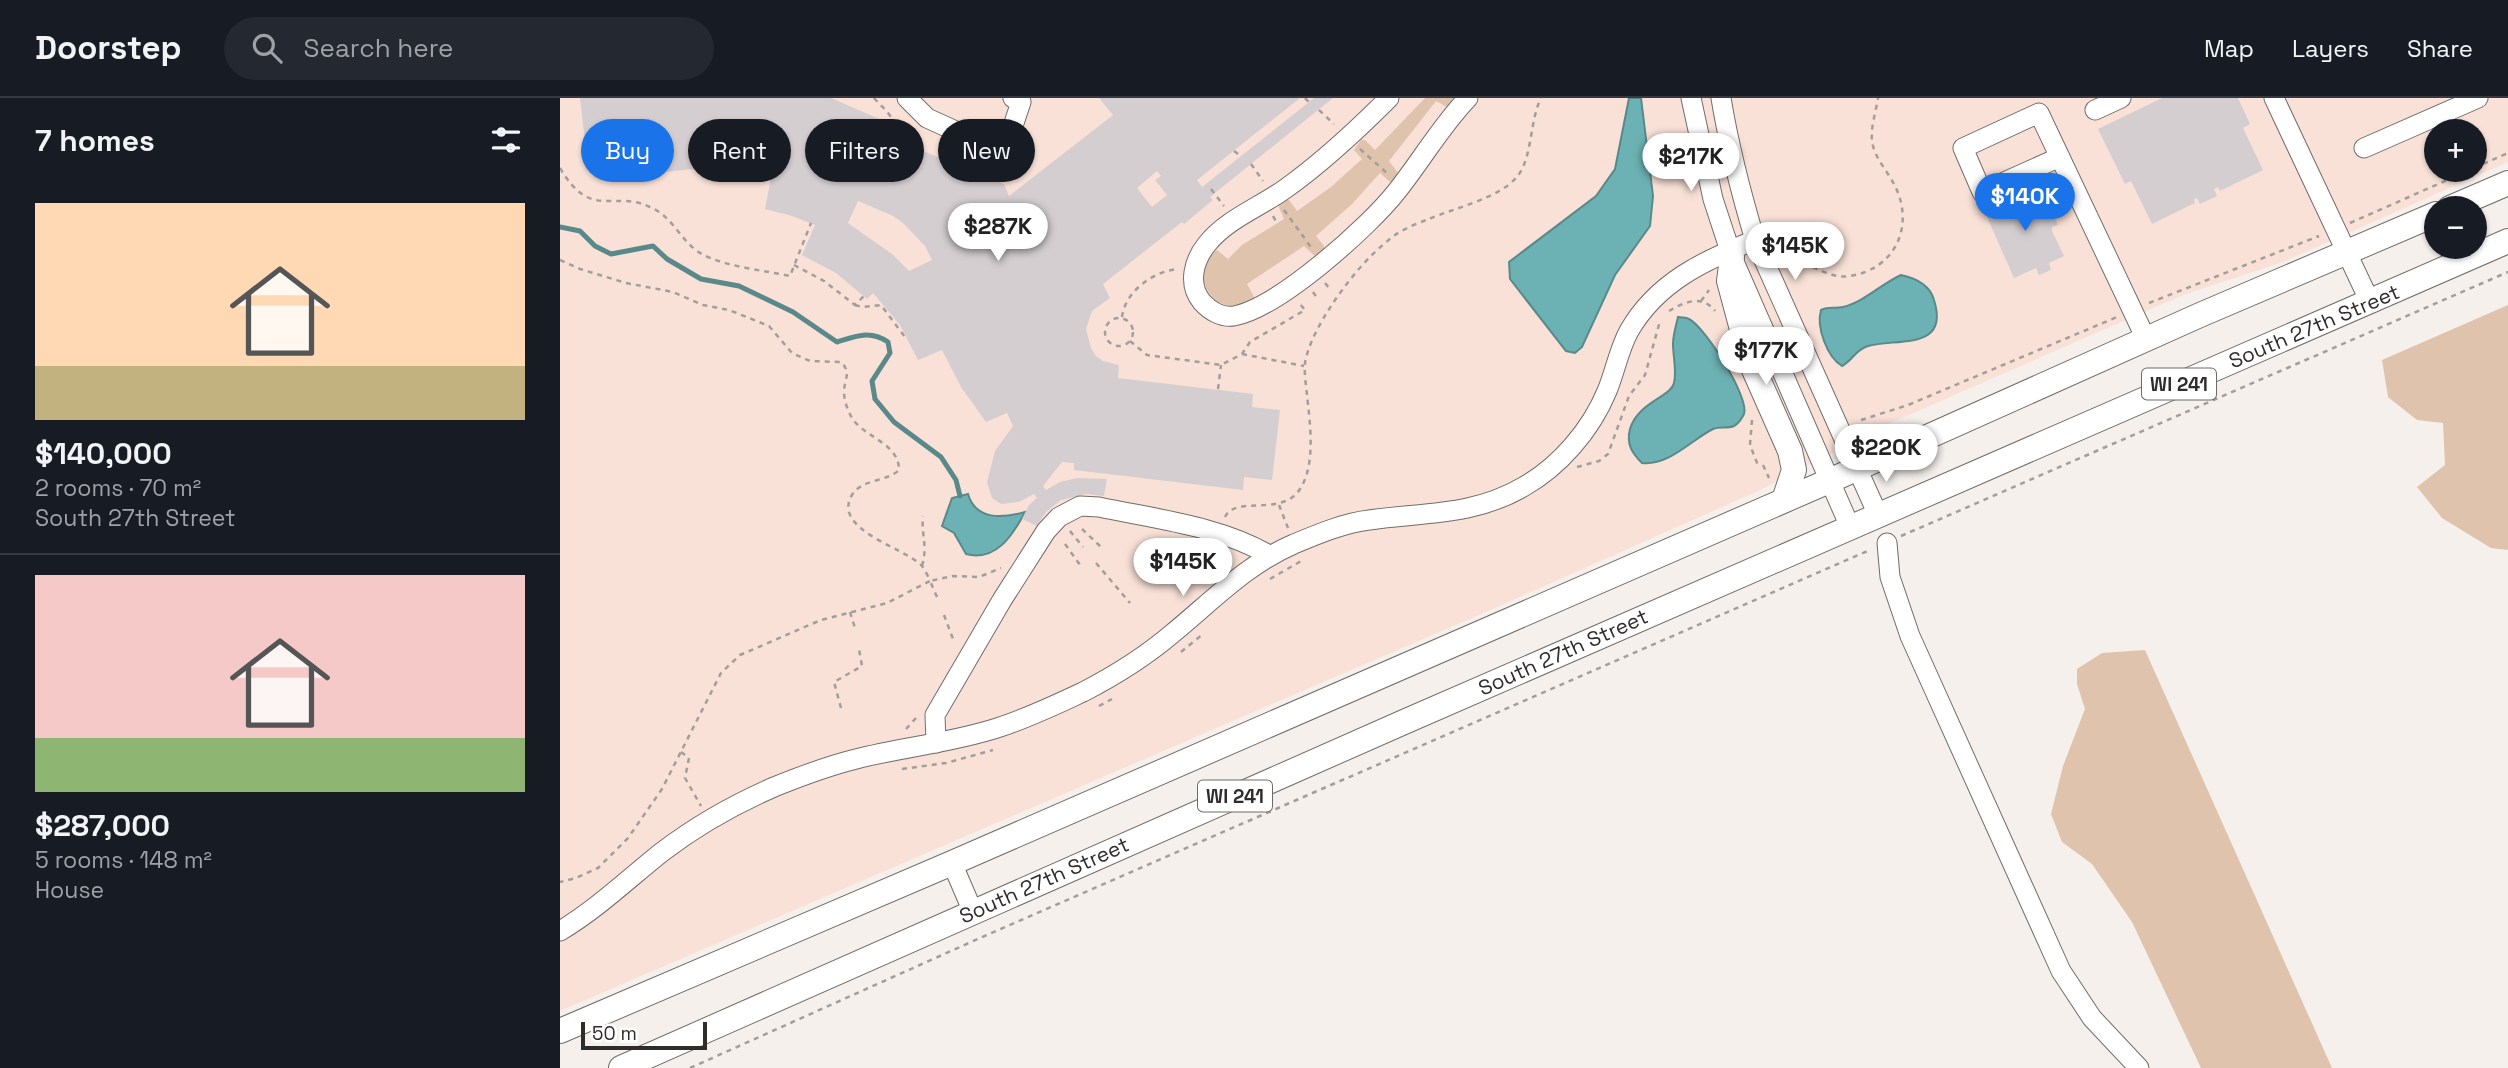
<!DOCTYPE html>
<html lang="en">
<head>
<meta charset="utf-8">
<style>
  :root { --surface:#171b24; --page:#242831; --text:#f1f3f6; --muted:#9ea1a6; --line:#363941; --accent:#1a73e8 }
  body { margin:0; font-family:"Space Grotesk",sans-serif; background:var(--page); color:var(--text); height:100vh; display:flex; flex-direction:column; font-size:26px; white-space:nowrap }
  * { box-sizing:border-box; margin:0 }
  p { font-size:23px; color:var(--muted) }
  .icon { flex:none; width:38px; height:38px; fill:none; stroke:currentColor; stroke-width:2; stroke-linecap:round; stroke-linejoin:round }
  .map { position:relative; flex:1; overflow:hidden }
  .details { display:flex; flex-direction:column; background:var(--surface); width:560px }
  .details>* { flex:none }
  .top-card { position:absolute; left:21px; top:21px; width:665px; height:63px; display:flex; gap:14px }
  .fabs { position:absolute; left:1864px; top:21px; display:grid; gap:14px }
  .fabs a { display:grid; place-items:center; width:63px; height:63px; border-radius:50%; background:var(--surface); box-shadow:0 2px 5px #0004; font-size:35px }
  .scale { position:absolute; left:21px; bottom:18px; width:126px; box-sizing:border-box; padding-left:7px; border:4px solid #2f2d2c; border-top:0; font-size:19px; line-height:24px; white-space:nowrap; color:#2f2d2c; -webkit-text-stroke:5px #fff; paint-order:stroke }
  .price { position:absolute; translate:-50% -60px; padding:0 16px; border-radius:24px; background:#fff; color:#222; font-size:23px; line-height:46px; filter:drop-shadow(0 2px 4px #0008) }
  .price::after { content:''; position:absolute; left:50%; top:42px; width:21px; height:16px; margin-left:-10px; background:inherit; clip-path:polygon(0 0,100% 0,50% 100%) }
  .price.current { background:var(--accent); color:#fff }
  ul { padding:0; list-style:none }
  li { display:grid; align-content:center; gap:14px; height:371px; padding:0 35px }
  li+li { border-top:2px solid var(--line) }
  li span { display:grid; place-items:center; height:217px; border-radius:0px; color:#555 }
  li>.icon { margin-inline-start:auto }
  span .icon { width:126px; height:126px; fill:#fffc; stroke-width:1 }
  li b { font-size:30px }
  h2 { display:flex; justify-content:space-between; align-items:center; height:84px; padding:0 35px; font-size:30px }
  .pill { padding:0 24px; border-radius:32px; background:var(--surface); box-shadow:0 2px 5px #0004; font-size:24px; line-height:63px }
  .pill.current { background:var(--accent); color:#fff }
  header { display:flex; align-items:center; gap:42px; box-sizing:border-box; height:98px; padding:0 35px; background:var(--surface); border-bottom:2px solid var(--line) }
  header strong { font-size:33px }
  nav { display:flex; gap:38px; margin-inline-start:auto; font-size:24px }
  .search { width:490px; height:63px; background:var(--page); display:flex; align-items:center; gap:18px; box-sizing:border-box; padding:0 24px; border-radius:38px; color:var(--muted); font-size:26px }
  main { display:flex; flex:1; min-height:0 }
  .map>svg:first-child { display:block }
  .commercial { fill:#f9e1d7; fill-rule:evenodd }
  .green { fill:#dfc3ad }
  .water { fill:#6cb1b3; stroke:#5a898a; stroke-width:2 }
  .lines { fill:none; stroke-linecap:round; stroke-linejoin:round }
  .stream { stroke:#5a898a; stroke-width:5 }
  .building { fill:#d5ced0; fill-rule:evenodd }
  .minor-casing { stroke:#726d69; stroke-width:21 }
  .major-casing { stroke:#726d69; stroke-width:26 }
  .path { stroke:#a29e9b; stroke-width:2.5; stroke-dasharray:5 5; stroke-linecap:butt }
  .minor { stroke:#fff; stroke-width:19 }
  .major { stroke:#fff; stroke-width:24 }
  .labels { text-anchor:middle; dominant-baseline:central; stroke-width:6; stroke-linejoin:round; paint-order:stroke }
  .shield { fill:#fff; stroke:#6d6c6b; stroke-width:2 }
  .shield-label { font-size:19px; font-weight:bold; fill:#2f2d2c }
  .street-label { font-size:21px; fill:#2f2d2c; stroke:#fff }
</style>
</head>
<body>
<header>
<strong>Doorstep</strong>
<div class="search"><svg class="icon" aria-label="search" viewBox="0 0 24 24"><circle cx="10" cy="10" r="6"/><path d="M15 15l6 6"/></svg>Search here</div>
<nav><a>Map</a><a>Layers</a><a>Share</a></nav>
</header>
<main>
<section class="details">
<h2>7 homes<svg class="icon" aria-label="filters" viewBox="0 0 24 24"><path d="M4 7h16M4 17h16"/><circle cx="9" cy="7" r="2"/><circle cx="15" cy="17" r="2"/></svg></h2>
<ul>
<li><span style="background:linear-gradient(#ffd9b3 75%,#c2b280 0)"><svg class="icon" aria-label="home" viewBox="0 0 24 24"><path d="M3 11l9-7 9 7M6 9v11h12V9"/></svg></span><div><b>$140,000</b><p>2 rooms · 70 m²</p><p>South 27th Street</p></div></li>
<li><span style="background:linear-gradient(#f6c9c9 75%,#8fb573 0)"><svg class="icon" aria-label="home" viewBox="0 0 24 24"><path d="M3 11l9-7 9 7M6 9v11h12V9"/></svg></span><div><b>$287,000</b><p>5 rooms · 148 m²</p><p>House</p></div></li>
</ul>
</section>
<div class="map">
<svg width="1948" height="970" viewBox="0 0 1948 970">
  <rect width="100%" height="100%" fill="#f5f0ec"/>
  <path class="commercial" d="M0 0H1948V64L1723 164 1626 196 1600 207 1333 324 1198 393 935 510 0 913ZM1876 33H1914V72H1876Z"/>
  <g class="green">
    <path d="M865 0H892L893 3 887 9 876 3 829 63 838 75 832 83 830 84 820 75 792 106 756 138 764 148V153L756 159 744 148 687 186 694 199 693 202C686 204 678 208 671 208 643 205 632 165 657 152L668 161 682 147 724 121 718 107 725 102H729L737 113 771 89 802 61 794 52 801 42H805L815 52Z"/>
    <path d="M1948 207V452L1931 450 1882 420 1857 389 1885 367 1883 325 1857 322 1828 299 1822 262Z"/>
    <path d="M1585 552 1772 970H1641L1572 824 1532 766 1502 744 1491 716 1503 668 1525 611 1517 586V571L1542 555Z"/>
  </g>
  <g class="water">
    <path d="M1069 0H1081L1093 98 1090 128 1055 177 1022 249 1015 255 1006 253 950 181 949 164 1036 98 1055 71Z"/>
    <path d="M1341 177C1355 180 1370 187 1374 202 1390 253 1337 240 1308 248 1295 252 1293 262 1282 268 1267 259 1256 229 1261 212 1269 208 1275 211 1283 209 1304 204 1321 186 1341 177Z"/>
    <path d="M1118 219C1122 220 1126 219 1129 221 1145 229 1190 300 1184 316 1182 320 1178 326 1174 328 1167 331 1160 328 1153 331 1131 342 1109 368 1082 365 1072 355 1066 346 1070 331 1078 304 1111 299 1114 285 1117 273 1113 258 1113 246 1113 237 1116 228 1118 219Z"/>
    <path d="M408 396C416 423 443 420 465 414 453 437 436 464 406 456L394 435 382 428 392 400Z"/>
  </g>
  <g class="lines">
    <path class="stream" d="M0 129 20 133 35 148 51 156 93 148 107 161 141 181 179 188 233 214 277 244C297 238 310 232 328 244L330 255 312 283 315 301 334 324 381 359 396 382 400 398"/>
  </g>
  <g class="building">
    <path d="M20 0H271L331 26 326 38 444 86 449 98 553 17 539 0H740L637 82 642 89 754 0H773L650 99 653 102 624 126 622 124 543 186 550 200 532 213 526 231 531 250 536 258 543 263 559 267 558 280 693 296 692 309 720 312 712 382 684 379 683 392 514 372V365L502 364 483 388 486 392 500 384 517 380 547 381 544 398 526 396 501 402 486 414 477 428 462 421 469 407 477 400 474 396 459 404 441 406 432 400 427 384 435 353 453 328 447 315 426 324 401 289 382 252 358 262 340 227 313 195 307 201 276 175 242 157 255 127 232 118 205 111 211 80H215L217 74 180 64 155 62 141 63 142 70 58 79 56 66 28 70ZM597 73 601 78 595 82 607 97 592 109 577 90ZM298 103 333 118 343 125 365 148 372 162 349 173 332 156 288 125Z"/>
    <path d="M1602 0H1678L1690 26 1683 30 1703 72 1660 93 1658 89 1654 91 1657 98 1640 106 1637 100 1634 101 1635 105 1592 126 1571 83 1565 86 1538 31Z"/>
    <path d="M1473 88 1484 114 1486 116 1492 113 1498 127 1492 129V133L1504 158 1489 165 1491 172 1479 177 1476 170 1454 180 1423 110Z"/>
  </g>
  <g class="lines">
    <g class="minor-casing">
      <g id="minor">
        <path d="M347 0 367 20 444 55 461 4 453 0"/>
        <path d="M829 0C796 33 763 64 725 91 700 109 667 121 647 146 634 162 627 186 642 204 650 213 662 220 674 218 718 210 809 129 837 93 861 63 881 28 908 0"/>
        <path d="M1131 0 1153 101 1172 159 1290 429"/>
        <path d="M1161 0C1169 49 1181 95 1195 142L1318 417"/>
        <path d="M1714 0 1810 204"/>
        <path d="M1535 12 1561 0"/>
        <path d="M1804 50 1918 0"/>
        <path d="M1500 59 1422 94 1403 50 1479 15 1586 241"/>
        <path d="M1327 445 1330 479 1350 538 1501 873 1532 920 1579 970"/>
        <path d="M376 645 375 617 442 502 486 433 499 419 520 408 539 409C595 421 660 428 709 457"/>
        <path d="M392 765 413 814"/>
        <path d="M0 833C37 811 68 781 102 754 136 728 175 706 214 689 241 678 268 668 296 661 342 649 391 645 437 630 466 621 495 607 523 594 554 578 586 558 613 535 652 503 687 466 734 446 758 436 784 425 809 422 864 414 913 418 963 389 999 369 1031 332 1047 293 1055 274 1059 251 1069 233 1097 184 1145 162 1195 142"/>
      </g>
    </g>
    <g class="major-casing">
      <g id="major">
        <path d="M1890 110 1948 85"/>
        <path d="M1172 159 1169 183 1191 265 1230 353 1234 372 1224 402"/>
        <path d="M0 933 392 765 1269 383 1640 217 1876 116"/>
        <path d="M61 970 844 624 1948 143"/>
      </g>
    </g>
    <g class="path">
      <path d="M314 0C327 15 338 19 332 40"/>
      <path d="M745 0 749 4"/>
      <path d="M759 12 774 26"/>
      <path d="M800 51 829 77"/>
      <path d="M674 53 681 58"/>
      <path d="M691 66 703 83"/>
      <path d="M0 70C33 126 54 88 96 112 114 122 123 146 142 156 162 168 207 173 230 178L251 125"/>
      <path d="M1914 70 1948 55"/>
      <path d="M651 91 664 108"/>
      <path d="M724 112 753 152"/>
      <path d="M713 118 717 125"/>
      <path d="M1790 125 1910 72"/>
      <path d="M0 162 20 171 66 185 113 194 143 207 169 212 209 228 232 255 250 263 281 264C292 275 284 281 284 294 284 303 288 313 292 320 305 340 339 345 339 372 327 384 301 381 292 397 271 432 346 450 362 468 365 472 368 478 370 483L327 505 261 522 180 557 161 575 102 691 68 740 38 770 16 780 0 784"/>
      <path d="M1224 162C1247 160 1266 182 1290 178 1335 171 1354 129 1336 90 1329 75 1317 63 1313 48 1309 33 1316 14 1318 0"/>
      <path d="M234 167 264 183 295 207 304 198"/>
      <path d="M765 185 770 191"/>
      <path d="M753 194 757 200"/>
      <path d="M1141 203 1149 192"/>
      <path d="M1589 205 1759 138"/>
      <path d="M295 207 302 209 321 207 345 239"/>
      <path d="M1109 213C1124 204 1142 196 1155 213"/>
      <path d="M562 219C565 194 592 174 617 171"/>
      <circle cx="559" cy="234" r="14"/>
      <path d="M570 243 587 257 661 267 682 256 690 244 745 212 740 206"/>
      <path d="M682 256 744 268"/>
      <path d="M658 291 661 267"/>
      <path d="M1192 322 1190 347 1199 370"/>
      <path d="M1301 322 1348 307 1557 219"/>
      <path d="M1203 367 1209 380"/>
      <path d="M1017 369 1039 363 1048 356 1069 298 1085 277 1100 223"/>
      <path d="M719 407 728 430"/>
      <path d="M665 419C675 397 723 419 740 391 756 367 750 325 747 297 746 287 744 275 745 265 748 248 757 231 766 216 784 187 807 158 835 137 845 130 858 125 869 121 894 110 937 101 956 80 973 61 969 24 981 0"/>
      <path d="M522 431 541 449"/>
      <path d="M510 433 523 449"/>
      <path d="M1341 438 1948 174"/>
      <path d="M505 446 520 467"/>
      <path d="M536 465 570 505"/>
      <path d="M362 468C368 447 361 437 363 418"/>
      <path d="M710 481 743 462"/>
      <path d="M377 499 370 483 393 478 419 479 441 470"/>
      <path d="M290 514 295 530"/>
      <path d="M384 517 393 541 396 543"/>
      <path d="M621 554 643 536"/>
      <path d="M539 608 552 601"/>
      <path d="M281 610 274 584 302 568 299 551"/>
      <path d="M346 631 356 620"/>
      <path d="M121 654 129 660 125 680 141 708"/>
      <path d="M342 671 386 665 433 652"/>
      <path d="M130 970 420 840 1310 452"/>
    </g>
    <use href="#minor" class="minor"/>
    <use href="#major" class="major"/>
  </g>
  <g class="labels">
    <g class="shield">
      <rect x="1582" y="270.5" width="74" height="31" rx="5"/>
      <rect x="638" y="682.5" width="74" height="31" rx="5"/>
    </g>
    <g class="shield-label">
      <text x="1619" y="286">WI 241</text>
      <text x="675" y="698">WI 241</text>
    </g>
    <g class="street-label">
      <text transform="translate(1754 228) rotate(-23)">South 27th Street</text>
      <text transform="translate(1003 554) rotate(-24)">South 27th Street</text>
      <text transform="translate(484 782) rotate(-24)">South 27th Street</text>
    </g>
  </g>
</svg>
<div class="fabs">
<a>+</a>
<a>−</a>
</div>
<div class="scale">50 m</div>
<b class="price" style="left:1131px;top:95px">$217K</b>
<b class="price current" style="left:1465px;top:135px">$140K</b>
<b class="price" style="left:438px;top:165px">$287K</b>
<b class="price" style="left:1235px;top:184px">$145K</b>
<b class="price" style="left:1206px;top:289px">$177K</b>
<b class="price" style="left:1326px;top:386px">$220K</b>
<b class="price" style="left:623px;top:500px">$145K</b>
<div class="top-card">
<a class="pill current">Buy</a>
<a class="pill">Rent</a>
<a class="pill">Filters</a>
<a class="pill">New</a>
</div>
</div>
</main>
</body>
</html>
